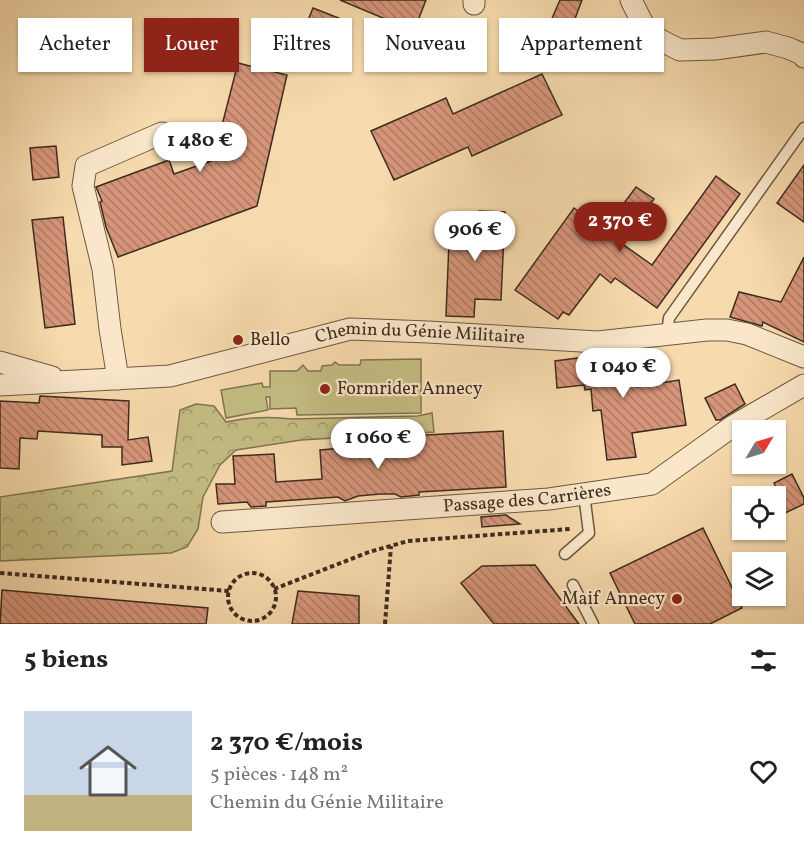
<!DOCTYPE html>
<html lang="fr">
<head>
<meta charset="utf-8">
<style>
  :root { --surface:#fff; --page:#f6f6f6; --text:#222; --muted:#767676; --line:#e0e0e0; --accent:#8f2418 }
  body { margin:0; font-family:Vollkorn,serif; background:var(--page); color:var(--text); height:100vh; display:flex; flex-direction:column; font-size:22px; white-space:nowrap }
  * { box-sizing:border-box; margin:0 }
  p { font-size:20px; color:var(--muted) }
  .icon { flex:none; width:33px; height:33px; fill:none; stroke:currentColor; stroke-width:2; stroke-linecap:round; stroke-linejoin:round }
  .map { position:relative; height:624px; overflow:hidden }
  .side { display:flex; flex-direction:column; background:var(--surface); flex:1 }
  .side>* { flex:none }
  .hud { position:absolute; left:18px; top:18px; width:768px; height:54px; display:flex; gap:12px }
  .needle { width:39px; rotate:52deg }
  .fabs { position:absolute; left:732px; top:420px; display:grid; gap:12px }
  .fabs a { display:grid; place-items:center; width:54px; height:54px; border-radius:0px; background:var(--surface); box-shadow:0 2px 4px #0004; font-size:30px }
  .price { position:absolute; translate:-50% -51px; padding:0 14px; border-radius:21px; background:#fff; color:#222; font-size:20px; line-height:39px; filter:drop-shadow(0 2px 3px #0008) }
  .price::after { content:''; position:absolute; left:50%; top:36px; width:18px; height:14px; margin-left:-9px; background:inherit; clip-path:polygon(0 0,100% 0,50% 100%) }
  .price.on { background:var(--accent); color:#fff }
  ul { padding:0; list-style:none }
  li { display:flex; align-items:center; gap:18px; height:150px; padding:0 24px }
  li+li { border-top:2px solid var(--line) }
  li span { display:grid; place-items:center; flex:none; width:168px; height:120px; border-radius:0px; color:#555 }
  li>.icon { margin-inline-start:auto }
  span .icon { width:72px; height:72px; fill:#fffc; stroke-width:1 }
  li b { font-size:26px }
  h2 { display:flex; justify-content:space-between; align-items:center; height:72px; padding:0 24px; font-size:26px }
  .chip { padding:0 21px; border-radius:0px; background:var(--surface); box-shadow:0 2px 4px #0004; font-size:21px; line-height:54px }
  .chip.on { background:var(--accent); color:#fff }
  .map>svg:first-child { display:block }
  .forest { fill:url(#forest-crowns); stroke:#807452; stroke-width:1.5 }
  .garden { fill:#c4bd84; stroke:#807452; stroke-width:1.5 }
  .building { fill:url(#building-back-hatch); stroke:#3d2c1f; stroke-width:1.5 }
  .lines { fill:none; stroke-linecap:round; stroke-linejoin:round }
  .lane-casing { stroke:#6c5842; stroke-width:13 }
  .street-casing { stroke:#6c5842; stroke-width:23 }
  .path { stroke:#3d2c1f; stroke-width:4; stroke-dasharray:4.5 3; stroke-linecap:butt }
  .lane { stroke:#fae7ca; stroke-width:10 }
  .street { stroke:#fae7ca; stroke-width:21 }
  .poi-dot { fill:#8f2418; stroke:#fae7ca; stroke-width:2 }
  .labels { text-anchor:middle; dominant-baseline:central; stroke-width:4.5; stroke-linejoin:round; paint-order:stroke }
  .street-label { font-size:18px; fill:#3d2c1f; stroke:#fae7ca }
  .poi-label { font-size:18px; fill:#3d2c1f; stroke:#fae7ca; text-anchor:start }
</style>
</head>
<body>
<div class="map">
<svg width="804" height="624" viewBox="0 0 804 624">
  <defs>
    <pattern id="forest-crowns" width="20" height="18" patternUnits="userSpaceOnUse" patternTransform="scale(1.5)"><rect width="20" height="18" fill="#c4bd84"/><path d="M2 6a3 3 0 1 1 6 0M12 15a3 3 0 1 1 6 0" fill="none" stroke="#a09a6b"/></pattern>
    <pattern id="building-back-hatch" width="6" height="6" patternUnits="userSpaceOnUse" patternTransform="scale(1.5)"><rect width="6" height="6" fill="#d6957a"/><path d="M-1 5l2 2M0 0l6 6M5-1l2 2" fill="none" stroke="#af7a63"/></pattern>
  </defs>
  <rect width="100%" height="100%" fill="#f7daad"/>
  <filter id="stains"><feTurbulence type="fractalNoise" baseFrequency=".00333" numOctaves="4"/><feColorMatrix values="0 0 0 0 .2 0 0 0 0 .09 0 0 0 0 .02 0 0 0 .5 -.17"/></filter>
  <radialGradient id="worn" r=".72"><stop offset=".6" stop-color="#630" stop-opacity="0"/><stop offset="1" stop-color="#630" stop-opacity=".3"/></radialGradient>
  <path class="forest" d="M196 404 214 406 226 422C249 417 269 416 292 419L418 416 432 413 434 432 301 440 236 450 220 465 203 497 198 529 187 547 171 553 0 561V497L172 471 180 410Z"/>
  <path class="garden" d="M421 359V413L297 415 296 408 270 409V397H266L268 410 226 418 221 390 262 383 263 387H270V371H297L303 365 308 371H321L322 366 332 365 335 362 339 365H360L361 360Z"/>
  <g class="building">
    <path d="M340 0H426L414 31Z"/>
    <path d="M560 0H582L568 37 547 30Z"/>
    <path d="M313 8 341 19 331 41 304 30Z"/>
    <path d="M238 63 287 75 257 206 118 257 106 227 100 202 102 201 96 187 169 160 174 174 211 161 208 154 218 141Z"/>
    <path d="M542 74 562 115 472 156 468 147 394 180 371 131 446 98 453 114Z"/>
    <path d="M56 146 59 177 33 180 30 148Z"/>
    <path d="M804 165V222L777 203Z"/>
    <path d="M716 176 740 194 657 308 615 278 611 283 600 274 569 315 563 312 558 319 515 290 574 208 604 230 636 187 654 199 621 243 652 265Z"/>
    <path d="M479 211 505 212 501 300 475 299 474 317 446 316 450 217 479 218Z"/>
    <path d="M63 217 75 324 45 328 32 220Z"/>
    <path d="M804 257V342L763 322 762 326 730 317 739 292 781 302Z"/>
    <path d="M631 351 636 387 679 380 686 425 632 433 636 457 607 460 601 410 593 411 591 389 585 390 584 385 557 388 555 361Z"/>
    <path d="M735 384 745 404 720 420H716L705 398Z"/>
    <path d="M40 396 129 401 128 440 148 437 152 461 122 465V447H102V435L38 431 37 439 20 438 19 469 0 468V401L39 403Z"/>
    <path d="M503 431 506 487 419 492V495L401 497 395 494H380L358 496 345 501 338 497 266 502V506L251 507 247 502 218 504 216 484H235L233 456 274 454 276 482 322 479 320 450 367 446V438Z"/>
    <path d="M792 474 804 498V504L785 513 777 497 780 496 774 483Z"/>
    <path d="M506 515 520 524 482 527 481 517Z"/>
    <path d="M703 528 742 608 710 624H635L610 573Z"/>
    <path d="M535 565 579 624H494L461 583 482 566Z"/>
    <path d="M2 590 208 608 206 624H0Z"/>
    <path d="M298 591 359 596V624H292Z"/>
  </g>
  <g class="lines">
    <g class="lane-casing">
      <g id="lane">
        <path d="M667 334 669 318 804 128"/>
        <path d="M565 554 589 533 584 494"/>
        <path d="M573 585 593 624"/>
      </g>
    </g>
    <g class="street-casing">
      <g id="street">
        <path d="M631 0 648 34 680 50 715 49 766 42 788 48 802 54 804 57"/>
        <path d="M474 4V0"/>
        <path d="M0 362 52 377"/>
        <path d="M118 379 110 329 103 269 83 186 86 166 162 133"/>
        <path id="s1" d="M0 385 170 376 350 329 428 332 598 342 707 330H727L747 334 804 357"/>
        <path id="s2" d="M222 522 549 499 652 484 733 426 804 385"/>
      </g>
    </g>
    <g class="path">
      <path d="M0 573 229 591"/>
      <circle cx="252" cy="597" r="24"/>
      <path d="M274 589 369 552 408 541 570 529"/>
      <path d="M385 624 391 546"/>
    </g>
    <use href="#lane" class="lane"/>
    <use href="#street" class="street"/>
  </g>
  <g class="poi-dot">
    <circle cx="238" cy="340" r="6"/>
    <circle cx="325" cy="389" r="6"/>
    <circle cx="677" cy="599" r="6"/>
  </g>
  <g class="labels">
    <g class="street-label">
      <text stroke="none"><textPath href="#s1" startOffset="426">Chemin du Génie Militaire</textPath></text>
      <text stroke="none"><textPath href="#s2" startOffset="306">Passage des Carrières</textPath></text>
    </g>
    <g class="poi-label">
      <text x="250" y="340">Bello</text>
      <text x="337" y="389">Formrider Annecy</text>
      <text x="665" y="599" text-anchor="end">Maif Annecy</text>
    </g>
  </g>
  <rect width="100%" height="100%" filter="url(#stains)"/>
  <rect width="100%" height="100%" fill="url(#worn)"/>
</svg>
<div class="fabs">
<a><svg class="needle" viewBox="-14 -14 28 28"><path d="M0-13l5 13h-10z" fill="#e53935"/><path d="M0 13l5-13h-10z" fill="#767676"/></svg></a>
<a><svg class="icon" aria-label="locate" viewBox="0 0 24 24"><circle cx="12" cy="12" r="6"/><path d="M12 2v4M12 18v4M2 12h4M18 12h4"/></svg></a>
<a><svg class="icon" aria-label="layers" viewBox="0 0 24 24"><path d="M12 4l9 5-9 5-9-5zM3 14l9 5 9-5"/></svg></a>
</div>
<b class="price" style="left:200px;top:173px">1 480 €</b>
<b class="price on" style="left:620px;top:253px">2 370 €</b>
<b class="price" style="left:475px;top:262px">906 €</b>
<b class="price" style="left:623px;top:399px">1 040 €</b>
<b class="price" style="left:378px;top:470px">1 060 €</b>
<div class="hud">
<a class="chip">Acheter</a>
<a class="chip on">Louer</a>
<a class="chip">Filtres</a>
<a class="chip">Nouveau</a>
<a class="chip">Appartement</a>
</div>
</div>
<section class="side">
<h2>5 biens<svg class="icon" aria-label="filters" viewBox="0 0 24 24"><path d="M4 7h16M4 17h16"/><circle cx="9" cy="7" r="2"/><circle cx="15" cy="17" r="2"/></svg></h2>
<ul>
<li><span style="background:linear-gradient(#c9d6e8 70%,#c2b280 0)"><svg class="icon" aria-label="home" viewBox="0 0 24 24"><path d="M3 11l9-7 9 7M6 9v11h12V9"/></svg></span><div><b>2 370 €/mois</b><p>5 pièces · 148 m²</p><p>Chemin du Génie Militaire</p></div><svg class="icon" aria-label="heart" viewBox="0 0 24 24"><path d="M12 20l-8-8c-3-5 5-10 8-4 3-6 11-1 8 4z"/></svg></li>
</ul>
</section>
</body>
</html>
